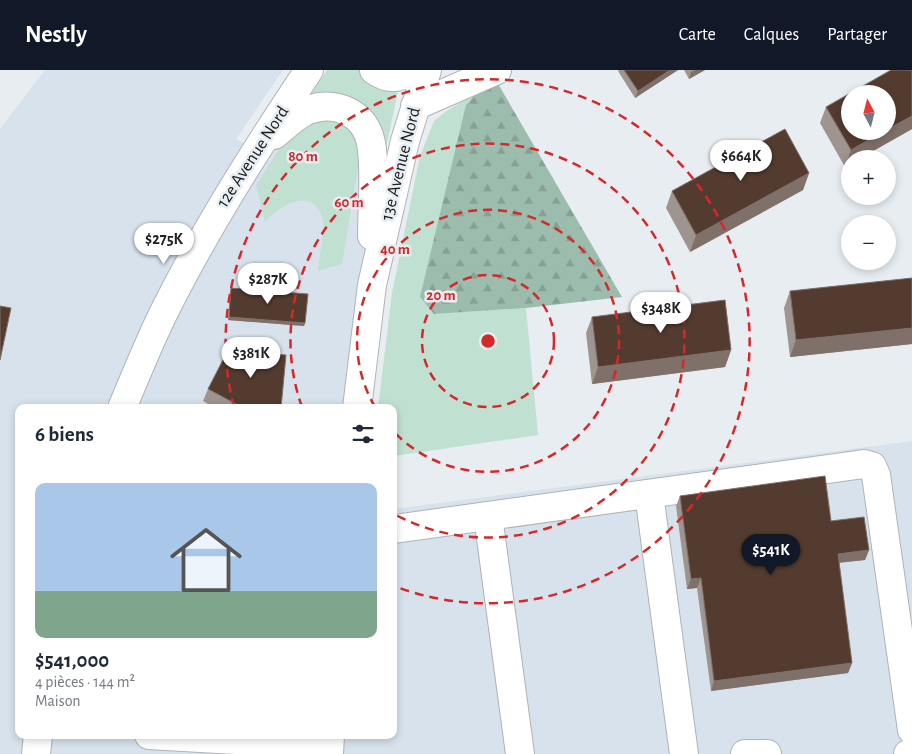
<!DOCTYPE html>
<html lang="fr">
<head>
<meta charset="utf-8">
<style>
  :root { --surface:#fff; --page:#f2f2f3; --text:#1f2937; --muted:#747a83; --accent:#111827 }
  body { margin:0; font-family:"Alegreya Sans",sans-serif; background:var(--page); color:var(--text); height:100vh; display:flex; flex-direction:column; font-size:19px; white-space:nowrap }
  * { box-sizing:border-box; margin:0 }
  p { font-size:16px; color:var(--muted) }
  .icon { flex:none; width:28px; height:28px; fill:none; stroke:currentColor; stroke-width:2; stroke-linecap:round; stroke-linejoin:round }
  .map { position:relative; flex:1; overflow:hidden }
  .side { position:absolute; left:15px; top:334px; width:382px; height:335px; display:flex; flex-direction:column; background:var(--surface); border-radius:10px; box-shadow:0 2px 8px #0003 }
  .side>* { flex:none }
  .needle { width:32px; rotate:353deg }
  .fabs { position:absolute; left:841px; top:15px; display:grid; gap:10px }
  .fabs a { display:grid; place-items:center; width:55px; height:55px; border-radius:50%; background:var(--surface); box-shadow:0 2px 8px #0003; font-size:25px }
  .price { position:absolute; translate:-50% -42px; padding:0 11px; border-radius:18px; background:#fff; color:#222; font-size:16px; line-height:32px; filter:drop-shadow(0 1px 2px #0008) }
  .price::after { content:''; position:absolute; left:50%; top:30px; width:15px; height:11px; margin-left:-8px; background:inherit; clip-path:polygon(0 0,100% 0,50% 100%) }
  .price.active { background:var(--accent); color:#fff }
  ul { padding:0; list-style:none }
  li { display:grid; align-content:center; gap:10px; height:265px; padding:0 20px }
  li span { display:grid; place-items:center; height:155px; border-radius:10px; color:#555 }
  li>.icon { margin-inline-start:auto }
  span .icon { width:90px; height:90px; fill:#fffc; stroke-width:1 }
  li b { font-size:21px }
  h2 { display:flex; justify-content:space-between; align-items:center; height:60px; padding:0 20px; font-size:21px }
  header { display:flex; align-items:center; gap:30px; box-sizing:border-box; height:70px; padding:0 25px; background:var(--accent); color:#fff }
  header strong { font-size:24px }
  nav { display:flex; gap:28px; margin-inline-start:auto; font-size:18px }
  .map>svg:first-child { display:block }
  .built { fill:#d7e2ed }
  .grass { fill:#c0e0d1 }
  .forest { fill:url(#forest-firs) }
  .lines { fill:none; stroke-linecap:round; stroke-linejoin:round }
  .minor-casing { stroke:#aeb3b8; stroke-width:30 }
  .major-casing { stroke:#aeb3b8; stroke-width:30 }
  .minor { stroke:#fff; stroke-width:28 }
  .major { stroke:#fff; stroke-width:28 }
  .wall { fill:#9e9490 }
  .shaded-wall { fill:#80706a }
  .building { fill:#543b2f; stroke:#80706a }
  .ring { fill:none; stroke:#d62828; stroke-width:2.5; stroke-dasharray:9 6 }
  .labels { text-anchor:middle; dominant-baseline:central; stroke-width:5; stroke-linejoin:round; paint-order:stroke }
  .street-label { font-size:18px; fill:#191b1c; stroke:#e8edf2 }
  .centre { fill:#d62828; stroke:#e8edf2; stroke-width:2.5 }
  .ring-label { font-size:15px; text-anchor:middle; font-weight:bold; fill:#d62828; stroke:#e8edf2; stroke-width:5; stroke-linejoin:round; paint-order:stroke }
</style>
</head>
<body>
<header>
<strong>Nestly</strong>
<nav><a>Carte</a><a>Calques</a><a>Partager</a></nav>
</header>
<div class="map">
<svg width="912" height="684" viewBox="0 0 912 684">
  <defs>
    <pattern id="forest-firs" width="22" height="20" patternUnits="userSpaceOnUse" patternTransform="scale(1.25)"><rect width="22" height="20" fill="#9cbcad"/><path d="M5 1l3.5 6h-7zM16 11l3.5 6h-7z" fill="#86a194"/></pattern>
  </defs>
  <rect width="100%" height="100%" fill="#e8edf2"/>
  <path class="built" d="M45 0H283L236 69 256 79 294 49 372 87 357 337 19 338V665H394V439L912 371V684H0V59Z"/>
  <g class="grass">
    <path d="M327 0H360L361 3 392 21H398L383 93 365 38 353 28 342 26 307 30Z"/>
    <path d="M478 22 434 244 526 238 538 365 394 386V338H378L392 223 420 86 434 51 445 42Z"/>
    <path d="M329 46 355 62 360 86 342 194 318 201C319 189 325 160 323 150 314 115 281 134 265 152L256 115 285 70 299 57Z"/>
  </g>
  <path class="forest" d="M497 12 622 227 526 238 434 244 420 227 466 35 478 22Z"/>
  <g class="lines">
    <g class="minor-casing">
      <g id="minor">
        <path d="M415 36 497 0"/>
        <path d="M649 424 684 684"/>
        <path d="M488 446 520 684"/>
        <path d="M394 459 864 394 872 396 876 405 912 660"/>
        <path d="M149 665 270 672 271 665"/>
        <path d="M270 669 329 676"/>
        <path d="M745 684H767"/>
        <path d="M908 684 912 683"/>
      </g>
    </g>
    <g class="major-casing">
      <g id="major">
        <path d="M374 0C386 9 399 10 411 0"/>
        <path d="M274 65C284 57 296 45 308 40 336 30 365 43 371 73 376 102 372 136 372 166"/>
        <path d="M122 338C136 305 149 272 165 240 207 156 257 78 309 0"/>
        <path d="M357 338 372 215 405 71 427 0"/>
        <path d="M36 684 38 665"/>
        <path d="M329 684 330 665"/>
      </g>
    </g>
    <use href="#minor" class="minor"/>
    <use href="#major" class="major"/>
  </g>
  <g class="wall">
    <path d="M619 0H678L635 28 618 1Z"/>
    <path d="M684 0H705L689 9Z"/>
    <path d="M826 37 912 59 859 89H850V94L845 97 820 53Z"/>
    <path d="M809 103 803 120 690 182 666 138 672 121Z"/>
    <path d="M912 208V274L790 287 784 238 790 221Z"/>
    <path d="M231 218 305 253 304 256 228 250 230 221Z"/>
    <path d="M592 247 731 280 725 297 592 314 586 263Z"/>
    <path d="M208 319 281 338H215L203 331Z"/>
    <path d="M680 426 831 451 869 480 865 490 839 493 852 593 848 603 711 621 697 518 687 519 676 436Z"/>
  </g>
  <g class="shaded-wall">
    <path d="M670 0H678L635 28 638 21Z"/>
    <path d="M695 0H705L689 9 691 2Z"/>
    <path d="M912 46V59L859 89H850V94L845 97 851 80 884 61H888V59Z"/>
    <path d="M809 103 803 120 690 182 696 165Z"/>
    <path d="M229 247 305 253 304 256 228 250Z"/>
    <path d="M912 258V274L790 287 796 270Z"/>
    <path d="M731 280 725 297 592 314 598 297Z"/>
    <path d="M238 335 270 338H237Z"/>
    <path d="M869 480 865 490 834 493 838 484Z"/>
    <path d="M701 508 697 518 687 519 691 509Z"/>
    <path d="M852 593 848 603 711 621 714 611Z"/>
  </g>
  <g class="building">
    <path d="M624 0H670L638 21Z"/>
    <path d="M891 0H912V46L888 59V24H850V61H884L851 80 826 37Z"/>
    <path d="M785 59 809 103 696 165 672 121Z"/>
    <path d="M912 208V258L796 270 790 221Z"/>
    <path d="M231 218 308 224 305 253 229 247Z"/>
    <path d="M725 230 731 280 598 297 592 247Z"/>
    <path d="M0 236 11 238 0 290Z"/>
    <path d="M228 280 286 285 281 338H270L238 335 208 319Z"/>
    <path d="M825 406 831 451 864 447 869 480 838 484 852 593 714 611 701 508 691 509 680 426Z"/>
  </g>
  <g class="ring">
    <circle cx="488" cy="271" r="66"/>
    <path d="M375 337A131 131 0 1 1 394 362"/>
    <path d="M302 337A197 197 0 1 1 394 444"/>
    <path d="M234 337A262 262 0 1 1 394 516"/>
  </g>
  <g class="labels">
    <g class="street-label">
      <text transform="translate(253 87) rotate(-57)">12e Avenue Nord</text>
      <text transform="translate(401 94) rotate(-76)">13e Avenue Nord</text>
    </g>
  </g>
  <circle cx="488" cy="271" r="8" class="centre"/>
  <g class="ring-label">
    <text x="303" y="91">80 m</text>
    <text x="349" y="137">60 m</text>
    <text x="395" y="184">40 m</text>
    <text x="441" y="230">20 m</text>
  </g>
</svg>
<div class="fabs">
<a><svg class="needle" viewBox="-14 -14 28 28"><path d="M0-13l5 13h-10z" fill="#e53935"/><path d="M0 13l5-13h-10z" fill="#747a83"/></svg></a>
<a>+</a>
<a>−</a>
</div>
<b class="price" style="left:741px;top:112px">$664K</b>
<b class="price" style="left:164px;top:195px">$275K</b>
<b class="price" style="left:268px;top:235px">$287K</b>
<b class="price" style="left:661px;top:264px">$348K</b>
<b class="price" style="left:251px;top:309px">$381K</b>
<b class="price active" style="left:771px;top:506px">$541K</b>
<section class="side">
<h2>6 biens<svg class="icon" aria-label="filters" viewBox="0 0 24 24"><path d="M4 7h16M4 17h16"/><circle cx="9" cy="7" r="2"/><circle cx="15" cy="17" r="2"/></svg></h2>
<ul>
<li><span style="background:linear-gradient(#a9c7e8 70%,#7fa58c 0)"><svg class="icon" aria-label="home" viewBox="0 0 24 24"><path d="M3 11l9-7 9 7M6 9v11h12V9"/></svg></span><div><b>$541,000</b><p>4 pièces · 144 m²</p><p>Maison</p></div></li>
</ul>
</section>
</div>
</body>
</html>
